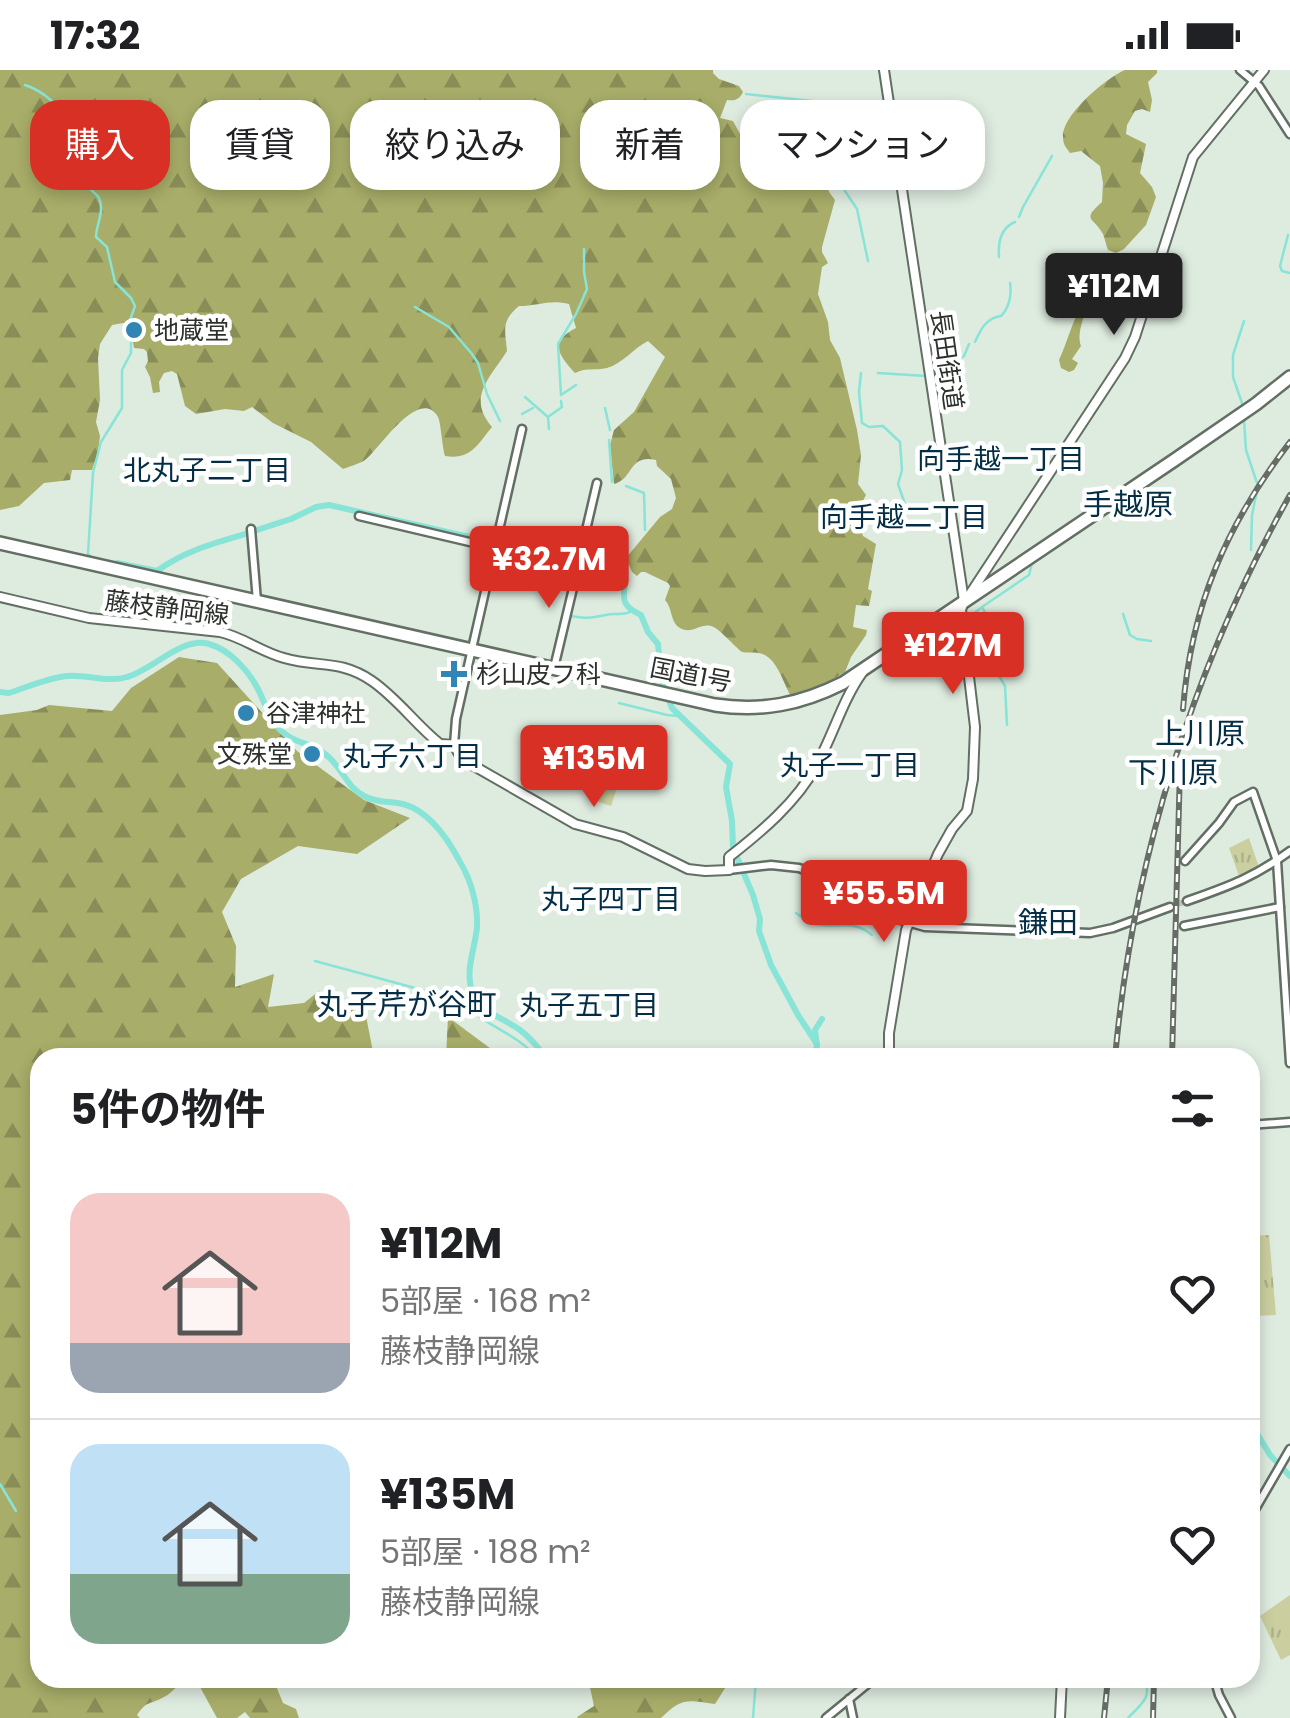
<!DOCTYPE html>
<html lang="ja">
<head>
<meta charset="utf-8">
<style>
  :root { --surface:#fff; --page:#f2f2f2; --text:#202124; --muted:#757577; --line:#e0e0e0; --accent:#d93025 }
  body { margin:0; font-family:Poppins,"Noto Sans JP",sans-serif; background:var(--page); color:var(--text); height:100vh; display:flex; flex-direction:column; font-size:38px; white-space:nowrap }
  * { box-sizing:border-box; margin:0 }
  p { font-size:32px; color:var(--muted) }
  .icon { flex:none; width:55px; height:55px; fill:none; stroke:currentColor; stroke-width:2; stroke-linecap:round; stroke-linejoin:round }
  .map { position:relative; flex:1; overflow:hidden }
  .panel { position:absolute; left:30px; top:978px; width:1230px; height:640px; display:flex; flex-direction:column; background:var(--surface); border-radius:30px; box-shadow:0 5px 15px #0003 }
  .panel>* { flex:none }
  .top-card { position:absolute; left:30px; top:30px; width:1230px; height:90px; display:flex; gap:20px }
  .price { position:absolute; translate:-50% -85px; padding:0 22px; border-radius:10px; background:var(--accent); color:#fff; font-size:32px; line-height:65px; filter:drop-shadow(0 2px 5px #0008) }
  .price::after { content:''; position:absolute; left:50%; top:60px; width:30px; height:22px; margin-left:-15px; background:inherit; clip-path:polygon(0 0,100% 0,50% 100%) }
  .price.active { background:#222; color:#fff }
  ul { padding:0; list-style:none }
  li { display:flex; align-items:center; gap:30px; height:250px; padding:0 40px }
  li+li { border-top:2px solid var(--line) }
  li span { display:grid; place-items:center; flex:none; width:280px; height:200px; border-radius:30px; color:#555 }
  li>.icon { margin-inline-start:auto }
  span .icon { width:120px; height:120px; fill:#fffc; stroke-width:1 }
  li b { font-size:42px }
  h2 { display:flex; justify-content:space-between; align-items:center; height:120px; padding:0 40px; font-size:42px }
  .chip { padding:0 35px; border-radius:30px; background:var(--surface); box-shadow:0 5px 15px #0003; font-size:35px; line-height:90px }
  .chip.active { background:var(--accent); color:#fff }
  .status { display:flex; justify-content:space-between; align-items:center; height:70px; padding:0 50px; background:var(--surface); direction:ltr }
  .status svg { height:28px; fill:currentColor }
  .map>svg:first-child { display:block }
  .forest { fill:url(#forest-firs) }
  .park { fill:url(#park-tufts) }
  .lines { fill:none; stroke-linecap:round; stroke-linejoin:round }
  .stream { stroke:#88e4d6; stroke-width:2.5 }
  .river { stroke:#88e4d6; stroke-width:6 }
  .tertiary-tunnel { stroke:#bac6bb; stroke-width:6; stroke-dasharray:6 3; stroke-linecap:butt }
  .tertiary-casing { stroke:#636f64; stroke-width:11 }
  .secondary-casing { stroke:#636f64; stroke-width:12 }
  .trunk-casing { stroke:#636f64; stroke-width:16 }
  .tertiary { stroke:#fff; stroke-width:6 }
  .secondary { stroke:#fff; stroke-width:8 }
  .trunk { stroke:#fff; stroke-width:11 }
  .rail-casing { stroke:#656d65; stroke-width:6 }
  .rail { stroke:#fff; stroke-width:2.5; stroke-dasharray:8; stroke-linecap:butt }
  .poi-dot { fill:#3185b5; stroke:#fff; stroke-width:4 }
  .labels { text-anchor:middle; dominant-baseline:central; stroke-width:9; stroke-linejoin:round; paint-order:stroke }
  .poi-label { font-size:25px; fill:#2c312c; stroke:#fff; text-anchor:start }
  .street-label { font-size:25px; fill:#2c312c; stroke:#fff }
  .neighbourhood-label { font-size:28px; fill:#042e45; stroke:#fff }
  .quarter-label { font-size:30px; fill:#042e45; stroke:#fff }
</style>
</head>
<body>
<div class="status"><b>17:32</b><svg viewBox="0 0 49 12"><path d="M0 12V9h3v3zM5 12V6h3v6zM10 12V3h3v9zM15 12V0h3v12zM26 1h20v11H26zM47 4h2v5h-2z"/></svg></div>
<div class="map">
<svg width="1290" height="1648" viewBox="0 0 1290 1648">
  <defs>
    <pattern id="forest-firs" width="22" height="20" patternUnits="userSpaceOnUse" patternTransform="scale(2.5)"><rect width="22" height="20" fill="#a8ad69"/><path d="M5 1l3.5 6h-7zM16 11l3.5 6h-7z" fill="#898d57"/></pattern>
    <pattern id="park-tufts" width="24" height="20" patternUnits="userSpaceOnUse" patternTransform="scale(2.5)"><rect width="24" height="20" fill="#cbcf9f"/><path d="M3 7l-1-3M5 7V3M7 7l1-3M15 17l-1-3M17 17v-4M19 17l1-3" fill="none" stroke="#aeb289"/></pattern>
  </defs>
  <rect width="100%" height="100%" fill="#deebdf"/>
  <g class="forest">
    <path d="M0 0H713V3L719 9 739 16 743 22C739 30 735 31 727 30L720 48 733 51 740 64 742 77 749 84 756 82 767 63 779 60 787 65 798 82 824 101 829 122 835 130 822 177V182L828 193 822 197 818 224 828 252 830 270 840 288 857 360 861 385 858 414 866 425C858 439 858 451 863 466L876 474 868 519 872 521 869 536 856 535 853 557 867 560 866 565 851 587 845 602 823 615 792 628C783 614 777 585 758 583 753 582 747 583 742 582 735 577 718 557 711 556 700 553 692 565 680 558 670 552 673 539 665 530L670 516 668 513 645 502H641L637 506 632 502 626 488 660 447 672 439 676 428 671 409 657 396 656 390C628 384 634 409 614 414L610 375 614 360 634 342 665 287 648 271C634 278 622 294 607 298 595 301 587 297 575 303 559 285 548 272 576 258L569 234C551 229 537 236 519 236 501 251 505 259 507 281 491 307 466 327 492 357 477 375 471 390 445 386 442 376 441 353 438 347 419 315 378 381 365 390 359 394 350 396 343 399L311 372 273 353 252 337 244 341 225 339 196 344 185 336 177 304 172 301 164 303 159 312 160 322 153 323 150 307 145 297 148 291 147 282 144 279 134 278 130 256 123 253 112 255 100 274 98 288 100 330 96 352 100 366 98 382 92 400H72L70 410 44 413 19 436 0 440Z"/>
    <path d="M1125 0H1157V3L1148 12 1152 30 1150 42 1142 39 1135 41 1127 55 1126 64 1146 74 1140 103 1152 117 1156 127 1146 155 1124 179 1116 183 1108 180C1106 175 1105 169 1103 164 1093 146 1081 151 1102 132L1103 113 1100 96 1081 81 1070 83C1066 77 1063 75 1063 67 1062 45 1106 8 1125 0Z"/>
    <path d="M1084 232H1087C1086 246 1076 261 1081 276L1072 289 1078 293 1074 300 1069 302 1061 298 1059 290C1068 271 1072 250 1084 232Z"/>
    <path d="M179 587 217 593 297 681 364 730 410 748 357 784 298 776 241 809 222 842 236 876 235 917 274 904 268 937 304 933 319 921 366 946 374 987 40 988V1608H190C179 1612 174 1622 164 1627 150 1635 147 1630 137 1645L140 1648H0V645L37 640 49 635 112 641 131 618Z"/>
    <path d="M448 947 502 987H446Z"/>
    <path d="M195 1608H255L274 1611 283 1633 296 1639 299 1648H250L245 1642 237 1648H217Z"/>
    <path d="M588 1608H724L727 1615 715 1634C687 1630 682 1627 661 1648H578L577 1647 594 1636Z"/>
  </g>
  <g class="park">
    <path d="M604 697 622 703 611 736 593 730Z"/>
    <path d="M1249 768 1259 797 1239 806 1229 778Z"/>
    <path d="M1269 1165 1276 1245 1255 1246 1253 1222 1250 1221V1166Z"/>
    <path d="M1290 1525V1585L1281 1590 1260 1546Z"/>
  </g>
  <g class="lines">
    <g class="stream">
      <path d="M25 15C55 25 76 56 84 85 87 95 83 108 89 117 91 121 97 124 99 128 105 141 96 155 96 167L107 177 115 212 131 228 135 236 129 253 131 264V283L122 300V338L101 372 93 403 88 484 92 488"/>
      <path d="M746 24 832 33"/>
      <path d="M840 97 845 121 857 139 868 191"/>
      <path d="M1019 147 1023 137 1052 86"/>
      <path d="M1288 165 1280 196 1282 201 1290 203"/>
      <path d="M999 187C998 173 1000 158 1015 152"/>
      <path d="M415 237 449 257 472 284 478 293 487 324 500 351"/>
      <path d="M975 272C981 259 986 248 1001 246 1009 238 1012 225 1010 213"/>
      <path d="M861 303 859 322 862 353 869 357 883 356 900 372 902 400 898 414 905 434"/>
      <path d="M878 303 926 306"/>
      <path d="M950 304 956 291 964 286 969 274"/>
      <path d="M576 315 561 325 558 274 576 244 587 219 584 202V179"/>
      <path d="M525 327 548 347"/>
      <path d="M1243 336 1233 307V285L1244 251"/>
      <path d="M605 338 610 360"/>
      <path d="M522 344 533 338"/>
      <path d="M1244 350 1246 380 1258 416 1252 445 1251 480"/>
      <path d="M549 359 548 347 562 337 561 331"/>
      <path d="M609 370 612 412"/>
      <path d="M626 416 644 423 645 460"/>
      <path d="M99 490 117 493"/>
      <path d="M1123 544 1130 565 1137 569 1151 571"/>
      <path d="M571 546C587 549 591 548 606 545 617 542 621 547 632 541"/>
      <path d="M967 548 981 538"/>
      <path d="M619 633 667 645 678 646"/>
      <path d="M1007 655 1005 616 998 604 995 560 982 537 1029 505 1032 493"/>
      <path d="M796 843C800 846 808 851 812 853 835 861 850 847 872 865"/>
      <path d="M315 891 463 931C479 954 516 962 537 988"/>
      <path d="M0 1414 16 1441"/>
      <path d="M753 1648 756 1608"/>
      <path d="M1128 1648C1141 1634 1153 1628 1144 1608"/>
    </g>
    <g class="river">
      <path d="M254 461 291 449 316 437 329 435 619 501 625 504C626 526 616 533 641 545L648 562 658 574 662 612 672 638 730 694 726 717 732 751 733 778 753 825 760 849 759 861 771 895 798 945 817 974"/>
      <path d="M117 493 157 501C184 481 217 472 249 463"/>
      <path d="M0 622 9 623C28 617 47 608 67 606 87 604 108 613 127 607 153 600 182 566 209 574 230 580 248 600 258 619 266 635 270 653 285 664 296 673 313 674 325 684 342 696 346 718 366 727 377 733 391 731 403 734 429 741 448 769 460 792 471 810 478 835 477 857 475 880 464 901 473 924 481 942 505 949 520 960 531 968 538 977 546 988"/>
      <path d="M688 988C700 981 714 982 727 988"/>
      <path d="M814 988 817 976 815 960 822 949"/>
      <path d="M1250 1352 1270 1385 1290 1406"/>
    </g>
    <path class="tertiary-tunnel" d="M1170 837 1187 831"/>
    <g class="tertiary-casing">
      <g id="tertiary">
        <path d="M1240 0 1259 16 1290 64"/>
        <path d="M359 446 495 478"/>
        <path d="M251 459 257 531"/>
        <path d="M579 490 597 413"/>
        <path d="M554 598 579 493"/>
        <path d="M454 675 456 649 522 359"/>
        <path d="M1185 791 1219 753 1234 732 1253 722 1277 791 1290 993"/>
        <path d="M729 800 771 795 799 798 829 809 890 847 925 857 1090 863 1113 858 1170 837"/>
        <path d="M1187 831C1229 816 1253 808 1290 781"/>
        <path d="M1184 856 1280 837"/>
        <path d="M1250 1055 1290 1052"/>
        <path d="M1250 1448 1290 1379"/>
        <path d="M1214 1608 1219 1625 1231 1648"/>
        <path d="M849 1629 853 1648"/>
        <path d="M826 1648 875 1608"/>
      </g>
    </g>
    <g class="secondary-casing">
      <g id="secondary">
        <path d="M884 0 964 531 961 540 975 657 973 709 967 741 952 759 938 784 906 860 889 963V988"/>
        <path d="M970 524 1125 288 1135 267 1193 87 1264 0"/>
        <path d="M0 527 89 548 220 562C243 567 261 582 284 588 318 598 340 589 372 611 398 629 416 655 440 674L454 675 459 684 467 692 575 754 623 767 688 799 705 801 729 800V787C761 762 797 732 816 696 833 666 842 631 862 603"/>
        <path d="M1060 1648 1062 1608"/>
      </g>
    </g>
    <g class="trunk-casing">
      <path id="trunk" d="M0 473 715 635C762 642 801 634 843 613L1173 391 1256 334 1290 307"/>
    </g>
    <use href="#tertiary" class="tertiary"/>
    <use href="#secondary" class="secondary"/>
    <use href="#trunk" class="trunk"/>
    <g class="rail-casing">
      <g id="rail">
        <path d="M1183 639C1191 535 1227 454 1290 372"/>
        <path d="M1115 988C1133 790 1192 598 1290 425"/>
        <path d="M1172 988 1180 698"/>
        <path d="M1104 1648 1108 1608"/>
        <path d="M1153 1648 1154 1608"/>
      </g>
    </g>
    <use href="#rail" class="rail"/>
  </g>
  <g class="poi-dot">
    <circle cx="134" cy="260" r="10"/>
    <path d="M449 589h10v10h10v10h-10v10h-10v-10h-10v-10h10z"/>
    <circle cx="246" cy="643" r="10"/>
    <circle cx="312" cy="684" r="10"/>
  </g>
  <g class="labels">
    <g class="poi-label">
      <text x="154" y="260">地蔵堂</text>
      <text x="476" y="604">杉山皮フ科</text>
      <text x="266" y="643">谷津神社</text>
      <text x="292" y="684" text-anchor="end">文殊堂</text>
    </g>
    <g class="street-label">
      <text transform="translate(947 290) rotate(82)">長田街道</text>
      <text transform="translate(167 538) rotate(7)">藤枝静岡線</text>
      <text transform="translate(691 605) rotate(11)">国道1号</text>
    </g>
    <g class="neighbourhood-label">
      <text x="1001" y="389">向手越一丁目</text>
      <text x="207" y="400">北丸子二丁目</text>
      <text x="904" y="447">向手越二丁目</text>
      <text x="412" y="686">丸子六丁目</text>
      <text x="850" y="695">丸子一丁目</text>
      <text x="611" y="829">丸子四丁目</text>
      <text x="589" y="935">丸子五丁目</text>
    </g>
    <g class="quarter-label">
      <text x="1128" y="434">手越原</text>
      <text x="1200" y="663">上川原</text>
      <text x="1173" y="702">下川原</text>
      <text x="1048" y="852">鎌田</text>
      <text x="407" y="934">丸子芹が谷町</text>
    </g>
  </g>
</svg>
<b class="price active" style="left:1114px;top:268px">¥112M</b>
<b class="price" style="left:549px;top:541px">¥32.7M</b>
<b class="price" style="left:953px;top:627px">¥127M</b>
<b class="price" style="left:594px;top:740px">¥135M</b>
<b class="price" style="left:884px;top:875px">¥55.5M</b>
<div class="top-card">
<a class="chip active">購入</a>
<a class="chip">賃貸</a>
<a class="chip">絞り込み</a>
<a class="chip">新着</a>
<a class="chip">マンション</a>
</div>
<section class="panel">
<h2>5件の物件<svg class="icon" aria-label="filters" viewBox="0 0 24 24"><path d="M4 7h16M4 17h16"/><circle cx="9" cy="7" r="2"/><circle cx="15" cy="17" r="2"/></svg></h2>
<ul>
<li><span style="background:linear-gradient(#f6c9c9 75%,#9aa5b1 0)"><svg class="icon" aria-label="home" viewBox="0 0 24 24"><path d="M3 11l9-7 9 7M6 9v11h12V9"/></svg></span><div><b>¥112M</b><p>5部屋 · 168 m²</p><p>藤枝静岡線</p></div><svg class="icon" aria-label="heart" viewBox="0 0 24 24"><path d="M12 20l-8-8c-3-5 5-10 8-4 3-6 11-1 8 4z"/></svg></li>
<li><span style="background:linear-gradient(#bfe0f5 65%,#7fa58c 0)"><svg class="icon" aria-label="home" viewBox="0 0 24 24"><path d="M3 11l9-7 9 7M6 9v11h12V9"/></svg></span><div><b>¥135M</b><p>5部屋 · 188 m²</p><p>藤枝静岡線</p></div><svg class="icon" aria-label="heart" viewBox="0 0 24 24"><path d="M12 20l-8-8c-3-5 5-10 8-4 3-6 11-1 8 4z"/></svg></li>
</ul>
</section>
</div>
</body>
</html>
